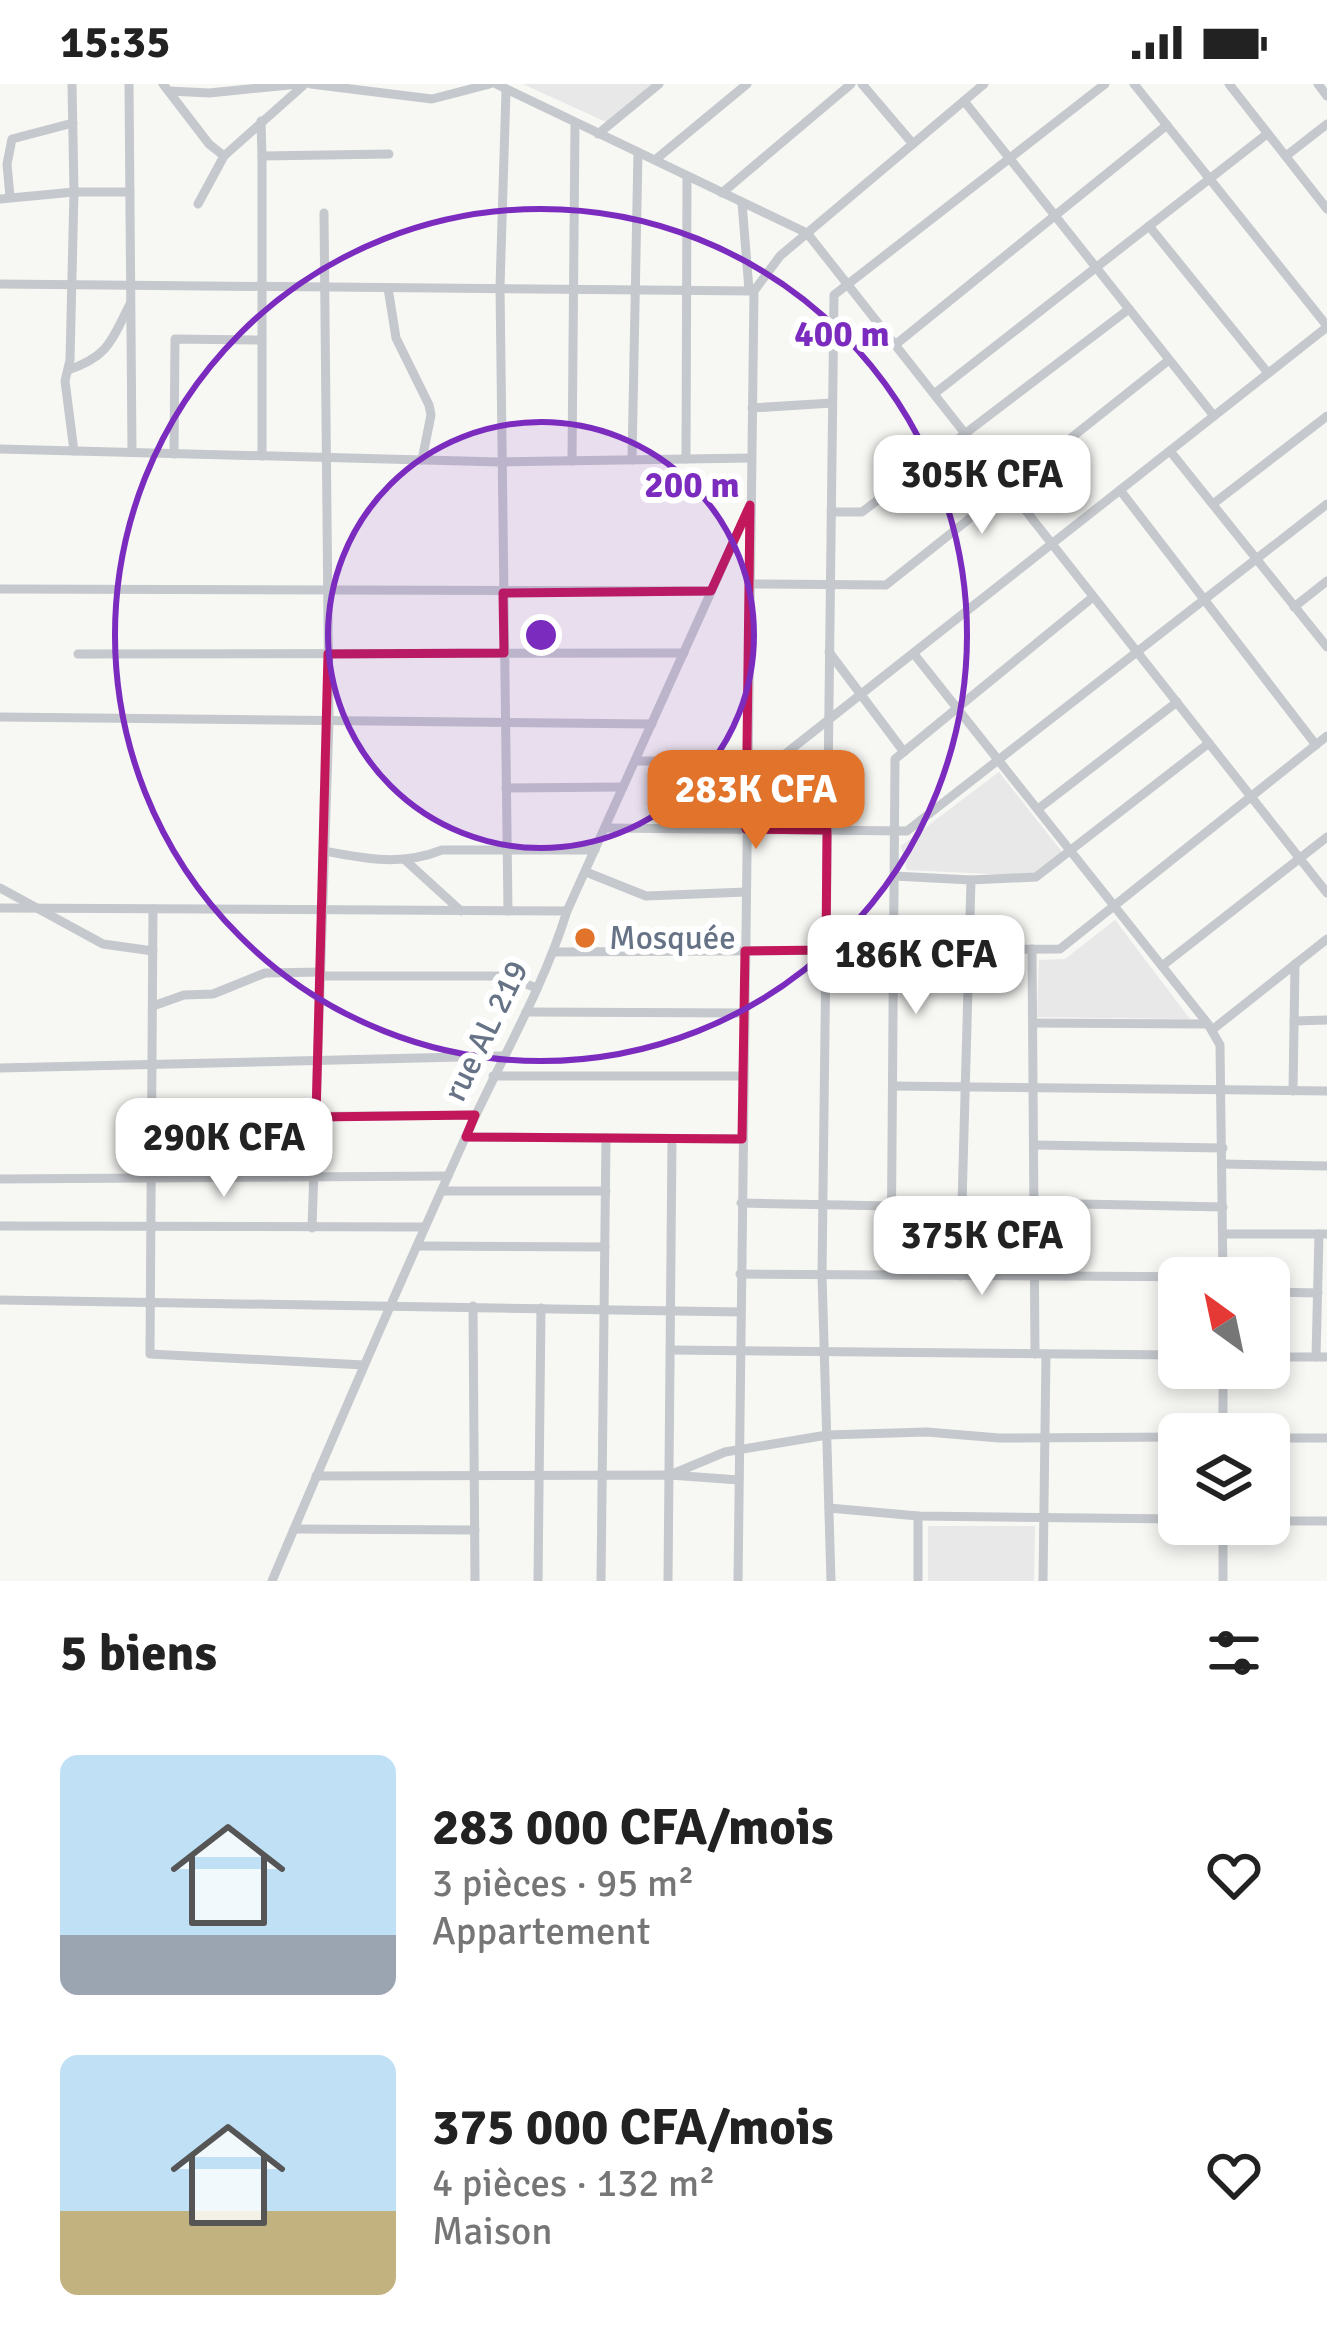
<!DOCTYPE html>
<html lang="fr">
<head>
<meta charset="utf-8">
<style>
  :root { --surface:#fff; --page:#f2f2f2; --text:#222; --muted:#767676; --accent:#e1732a }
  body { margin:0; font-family:Signika,sans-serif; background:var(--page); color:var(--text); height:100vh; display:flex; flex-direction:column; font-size:45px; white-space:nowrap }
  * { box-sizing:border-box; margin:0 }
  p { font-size:39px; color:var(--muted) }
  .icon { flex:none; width:66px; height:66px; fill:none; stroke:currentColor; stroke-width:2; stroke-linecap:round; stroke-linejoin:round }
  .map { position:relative; height:1497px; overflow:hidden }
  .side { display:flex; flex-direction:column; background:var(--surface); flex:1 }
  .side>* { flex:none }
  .needle { width:78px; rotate:327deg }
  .tools { position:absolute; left:1158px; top:1173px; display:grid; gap:24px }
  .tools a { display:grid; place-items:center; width:132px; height:132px; border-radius:18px; background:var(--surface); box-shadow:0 6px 18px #0003; font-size:60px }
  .price { position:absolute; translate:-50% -102px; padding:0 27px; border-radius:24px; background:#fff; color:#222; font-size:39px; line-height:78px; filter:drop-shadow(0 3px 6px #0008) }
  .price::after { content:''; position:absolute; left:50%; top:72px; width:36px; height:27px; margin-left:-18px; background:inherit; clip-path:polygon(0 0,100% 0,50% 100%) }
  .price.on { background:var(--accent); color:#fff }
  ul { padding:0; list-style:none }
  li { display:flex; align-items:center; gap:36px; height:300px; padding:0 60px }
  li span { display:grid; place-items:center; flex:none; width:336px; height:240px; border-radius:18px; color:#555 }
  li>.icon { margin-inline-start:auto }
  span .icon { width:144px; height:144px; fill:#fffc; stroke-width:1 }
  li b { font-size:51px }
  h2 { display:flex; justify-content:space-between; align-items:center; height:144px; padding:0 60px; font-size:51px }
  .status { display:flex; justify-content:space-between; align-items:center; height:84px; padding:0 60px; background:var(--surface); direction:ltr }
  .status svg { height:33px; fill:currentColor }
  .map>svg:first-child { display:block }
  .built { fill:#e7e8e7 }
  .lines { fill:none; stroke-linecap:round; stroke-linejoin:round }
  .street { stroke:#c5c8cc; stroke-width:9 }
  .marked { fill:none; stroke:#c2185b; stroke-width:9; stroke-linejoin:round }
  .ring { fill:none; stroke:#7b2cbf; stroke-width:6 }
  .poi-dot { fill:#e1732a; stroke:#fff; stroke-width:4.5 }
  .labels { text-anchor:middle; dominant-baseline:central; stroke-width:12; stroke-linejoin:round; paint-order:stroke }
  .poi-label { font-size:33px; fill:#667285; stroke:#fff; text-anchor:start }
  .street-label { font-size:33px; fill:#667285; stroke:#fff }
  .centre { fill:#7b2cbf; stroke:#fff; stroke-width:6 }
  .ring-label { font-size:36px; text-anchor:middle; font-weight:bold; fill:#7b2cbf; stroke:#fff; stroke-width:12; stroke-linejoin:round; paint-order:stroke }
</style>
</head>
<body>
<div class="status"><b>15:35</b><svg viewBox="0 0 49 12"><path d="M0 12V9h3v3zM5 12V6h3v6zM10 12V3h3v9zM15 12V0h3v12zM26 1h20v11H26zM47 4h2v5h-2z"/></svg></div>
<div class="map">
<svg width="1327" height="1497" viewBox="0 0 1327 1497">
  <rect width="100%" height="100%" fill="#f7f7f4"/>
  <g class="built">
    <path d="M523 0H653L606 38Z"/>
    <path d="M999 688 1062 768 1034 792 907 786 901 762Z"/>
    <path d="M1115 836 1190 935 1037 933 1039 876 1065 875Z"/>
    <path d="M928 1442H1035L1034 1497H928Z"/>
  </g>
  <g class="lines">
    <g class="street">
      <path d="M72 0 74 108 70 276 65 297 74 367"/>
      <path d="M129 0 132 368"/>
      <path d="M163 0 209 60 224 72"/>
      <path d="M311 0 432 15 490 0"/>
      <path d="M496 0 807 149 1327 809"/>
      <path d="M862 0 913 60"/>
      <path d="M1134 0 1327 242"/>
      <path d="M1229 0 1327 125"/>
      <path d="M1318 0 1327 12"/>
      <path d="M169 7 209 9 299 0"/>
      <path d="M506 7 500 203 508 827"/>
      <path d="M964 17 1214 332"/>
      <path d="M261 37 262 72 389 70"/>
      <path d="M598 50 659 0"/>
      <path d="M262 72V372"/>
      <path d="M1286 72 1327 40"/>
      <path d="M655 76 747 0"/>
      <path d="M722 109 851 0"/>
      <path d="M10 113 7 80 12 55 73 39"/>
      <path d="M0 115 74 108H130"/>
      <path d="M742 119 749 206"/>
      <path d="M198 120 224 72 305 0"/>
      <path d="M1149 142 1268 289"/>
      <path d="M0 200 754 207"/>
      <path d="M388 204 396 254 429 321 431 331 422 376"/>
      <path d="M895 261 1167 41"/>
      <path d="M68 286C109 272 111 257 130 220"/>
      <path d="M934 310 1267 50"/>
      <path d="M752 324 832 319"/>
      <path d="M0 365 500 378 751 374"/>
      <path d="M1170 367 1327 563"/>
      <path d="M174 370 175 255 262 256"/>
      <path d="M686 375 687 93"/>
      <path d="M632 376 638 68"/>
      <path d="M572 377 575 40"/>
      <path d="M1120 406 1316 661"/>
      <path d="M1213 420 1327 332"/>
      <path d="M831 428H862L1129 225"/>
      <path d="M750 500 886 501 1169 276"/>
      <path d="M0 505 711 507"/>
      <path d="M1294 523 1327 497"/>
      <path d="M829 568 904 668"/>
      <path d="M78 570 684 569"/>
      <path d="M914 570 1208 940 1220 961 1223 1194"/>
      <path d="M0 633 652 640"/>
      <path d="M635 677H747"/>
      <path d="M747 700 1327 243"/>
      <path d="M506 704 623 703"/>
      <path d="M1038 725 1177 618"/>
      <path d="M605 744 907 747 1327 420"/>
      <path d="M324 767C366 775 402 782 442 766H595"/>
      <path d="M405 776 461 827"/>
      <path d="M586 788 646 812 746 808"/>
      <path d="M894 792 971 796 1036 793 1209 659"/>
      <path d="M0 804 103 860 153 867"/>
      <path d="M0 824 567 827"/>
      <path d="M153 825 150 1270 364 1281"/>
      <path d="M1032 865 1035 1270"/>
      <path d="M554 868 1060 865 1327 652"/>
      <path d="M1162 882 1327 753"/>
      <path d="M321 892H504L537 904"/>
      <path d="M153 922 184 911 213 910 265 889 321 888"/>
      <path d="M526 928 744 929"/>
      <path d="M1294 937 1327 936"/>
      <path d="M1033 939 1207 940"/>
      <path d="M1212 946 1327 855"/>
      <path d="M0 984 502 972"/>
      <path d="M493 992H743"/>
      <path d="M893 1002 1327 1007"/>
      <path d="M1293 1007 1295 880"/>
      <path d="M152 1034 475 1031"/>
      <path d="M466 1053 742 1055"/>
      <path d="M1034 1061 1223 1064"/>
      <path d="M1223 1080 1327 1082"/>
      <path d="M0 1095 448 1092"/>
      <path d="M442 1107H606"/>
      <path d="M741 1119 891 1122"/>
      <path d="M1034 1119 1223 1123"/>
      <path d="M0 1142 425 1143"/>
      <path d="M312 1144 329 637 324 129"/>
      <path d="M1223 1150H1327"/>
      <path d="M417 1162 605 1163"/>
      <path d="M740 1190 1223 1193"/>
      <path d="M891 1191 895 675 1093 513"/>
      <path d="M960 1192 971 796"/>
      <path d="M1269 1208 1318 1209"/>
      <path d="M0 1216 740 1228"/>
      <path d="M473 1222 475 1497"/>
      <path d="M671 1266 1179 1271"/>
      <path d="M1269 1273H1327"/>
      <path d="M1316 1273 1319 1150"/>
      <path d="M1223 1284V1350"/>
      <path d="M1269 1354H1327"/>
      <path d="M670 1391 725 1368 827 1351 927 1348 999 1354 1179 1353"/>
      <path d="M316 1392 670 1391 739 1396"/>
      <path d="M829 1424 918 1432 1179 1435"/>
      <path d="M1269 1437H1327"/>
      <path d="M294 1445 475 1446"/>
      <path d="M272 1497C335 1348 399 1200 466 1052 500 977 543 905 567 827L748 426"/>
      <path d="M538 1497 541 1224"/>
      <path d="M601 1497 606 1054"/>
      <path d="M668 1497 672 1056"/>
      <path d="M738 1497 754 207 780 172 984 0"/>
      <path d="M831 1497 822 1191 834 211 1105 0"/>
      <path d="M918 1497V1432"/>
      <path d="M1043 1497 1046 1270"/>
      <path d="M1223 1497V1440"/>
    </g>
  </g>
  <path class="marked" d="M750 421 746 745 827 746 826 866 745 867 742 1055 466 1053 475 1031 316 1033 328 570 504 569 503 509 711 507Z"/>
  <circle cx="541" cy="551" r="213" fill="#7b2cbf" fill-opacity=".12"/>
  <g class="ring">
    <circle cx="541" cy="551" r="213"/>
    <circle cx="541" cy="551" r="426"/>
  </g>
  <circle class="poi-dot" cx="585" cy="854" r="12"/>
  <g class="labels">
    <g class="poi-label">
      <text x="609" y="854">Mosquée</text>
    </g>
    <g class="street-label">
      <text transform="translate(486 947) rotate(-64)">rue AL 219</text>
    </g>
  </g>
  <circle cx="541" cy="551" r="18" class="centre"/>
  <g class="ring-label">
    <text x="842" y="262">400 m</text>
    <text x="692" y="413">200 m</text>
  </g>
</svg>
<div class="tools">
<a><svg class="needle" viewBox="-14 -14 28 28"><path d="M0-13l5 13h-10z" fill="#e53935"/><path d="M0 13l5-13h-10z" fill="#767676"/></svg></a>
<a><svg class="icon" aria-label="layers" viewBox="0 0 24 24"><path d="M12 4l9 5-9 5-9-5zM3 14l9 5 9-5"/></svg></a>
</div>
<b class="price" style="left:982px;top:453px">305K CFA</b>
<b class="price on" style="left:756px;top:768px">283K CFA</b>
<b class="price" style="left:916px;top:933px">186K CFA</b>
<b class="price" style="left:224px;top:1116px">290K CFA</b>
<b class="price" style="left:982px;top:1214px">375K CFA</b>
</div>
<section class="side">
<h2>5 biens<svg class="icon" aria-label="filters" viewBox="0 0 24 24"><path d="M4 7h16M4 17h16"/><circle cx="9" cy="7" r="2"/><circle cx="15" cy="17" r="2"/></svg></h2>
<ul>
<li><span style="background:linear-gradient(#bfe0f5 75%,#9aa5b1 0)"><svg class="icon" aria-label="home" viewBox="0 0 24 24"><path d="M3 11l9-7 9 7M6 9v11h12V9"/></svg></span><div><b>283 000 CFA/mois</b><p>3 pièces · 95 m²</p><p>Appartement</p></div><svg class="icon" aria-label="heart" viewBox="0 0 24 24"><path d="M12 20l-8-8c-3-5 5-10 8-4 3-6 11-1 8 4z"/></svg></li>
<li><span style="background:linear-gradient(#bfe0f5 65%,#c2b280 0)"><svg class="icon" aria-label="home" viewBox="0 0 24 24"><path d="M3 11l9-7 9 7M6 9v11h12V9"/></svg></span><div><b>375 000 CFA/mois</b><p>4 pièces · 132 m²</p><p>Maison</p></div><svg class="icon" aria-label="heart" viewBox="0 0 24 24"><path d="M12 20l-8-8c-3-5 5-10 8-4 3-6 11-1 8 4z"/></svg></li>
</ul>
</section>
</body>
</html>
